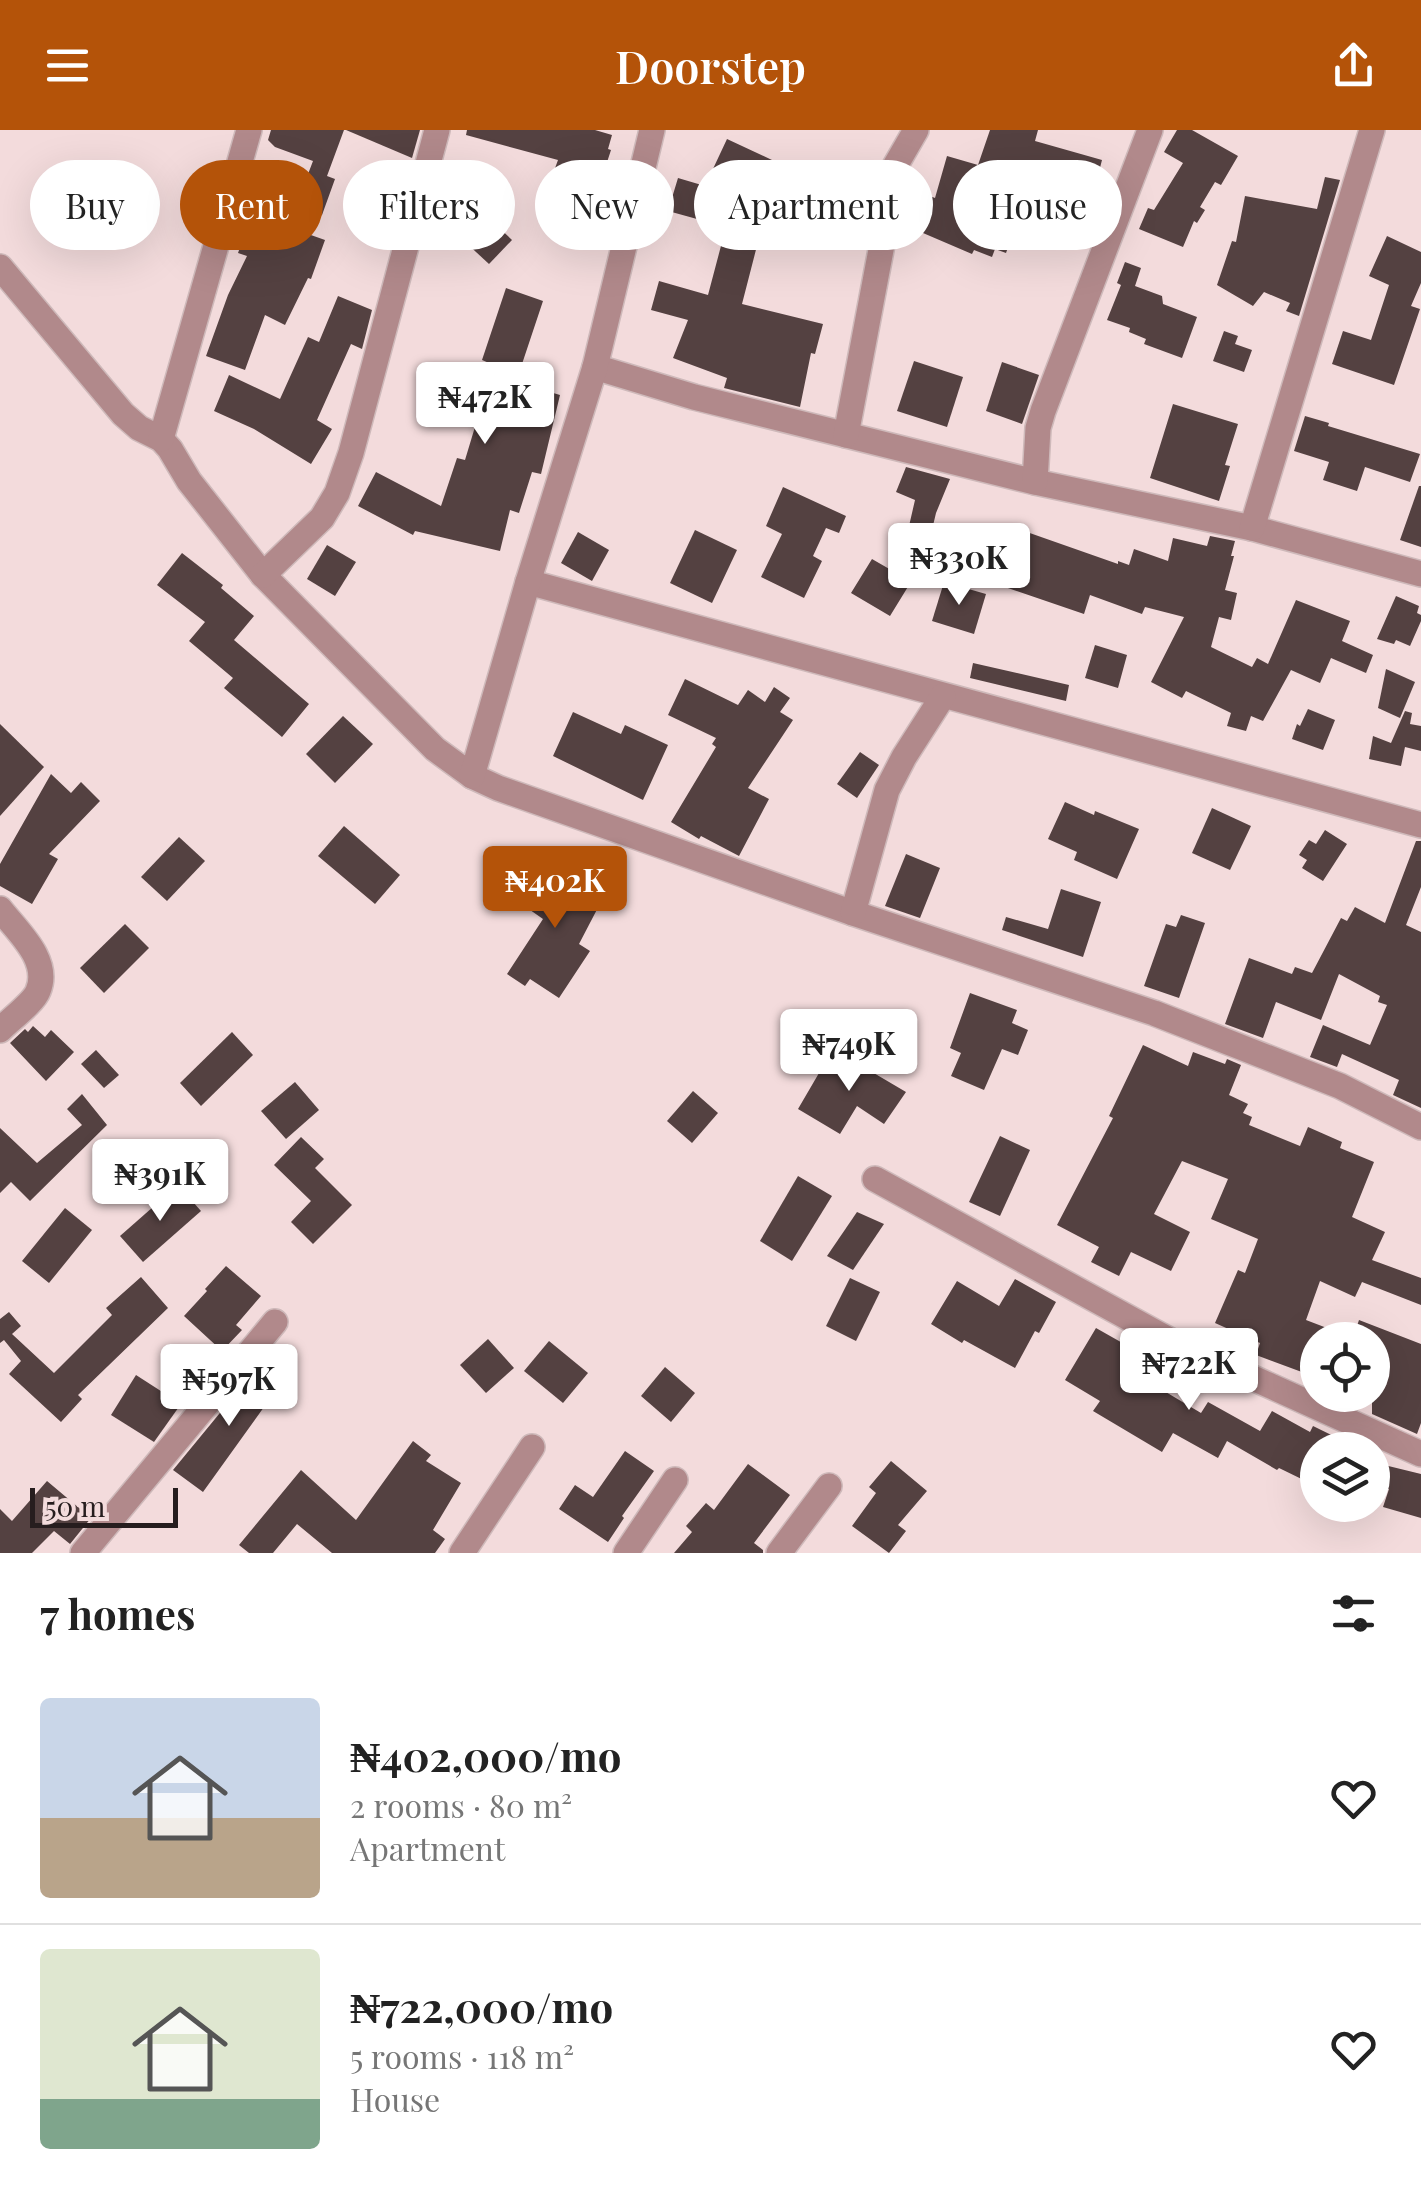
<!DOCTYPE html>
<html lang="en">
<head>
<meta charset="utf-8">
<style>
  :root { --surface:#fff; --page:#f6f6f6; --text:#222; --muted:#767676; --line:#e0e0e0; --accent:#b45309 }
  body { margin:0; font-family:"Playfair Display",serif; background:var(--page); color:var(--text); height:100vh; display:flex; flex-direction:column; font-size:38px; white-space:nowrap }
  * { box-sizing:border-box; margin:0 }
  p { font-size:32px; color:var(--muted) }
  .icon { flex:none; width:55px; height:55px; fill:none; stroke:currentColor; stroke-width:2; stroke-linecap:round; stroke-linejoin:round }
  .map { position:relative; height:1423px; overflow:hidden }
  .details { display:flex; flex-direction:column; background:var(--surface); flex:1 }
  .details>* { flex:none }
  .top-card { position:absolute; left:30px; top:30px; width:1362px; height:90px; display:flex; gap:20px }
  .controls { position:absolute; left:1300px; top:1192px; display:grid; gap:20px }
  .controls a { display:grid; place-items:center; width:90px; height:90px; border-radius:50%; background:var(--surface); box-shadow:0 10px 40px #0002; font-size:50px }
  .scale { position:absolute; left:30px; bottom:25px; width:148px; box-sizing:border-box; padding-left:10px; border:5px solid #261d1e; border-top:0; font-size:28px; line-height:35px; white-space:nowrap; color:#261d1e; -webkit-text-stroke:8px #f3dbdc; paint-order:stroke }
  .price { position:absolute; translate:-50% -85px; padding:0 22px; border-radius:10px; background:#fff; color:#222; font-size:32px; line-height:65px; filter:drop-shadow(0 2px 5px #0008) }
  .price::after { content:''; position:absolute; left:50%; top:60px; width:30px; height:22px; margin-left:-15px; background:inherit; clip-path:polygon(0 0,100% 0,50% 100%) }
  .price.selected { background:var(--accent); color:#fff }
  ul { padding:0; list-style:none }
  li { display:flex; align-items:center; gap:30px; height:250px; padding:0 40px }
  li+li { border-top:2px solid var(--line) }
  li span { display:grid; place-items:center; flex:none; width:280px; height:200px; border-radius:10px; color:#555 }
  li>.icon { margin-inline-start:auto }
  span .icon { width:120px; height:120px; fill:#fffc; stroke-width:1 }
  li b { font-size:42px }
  h2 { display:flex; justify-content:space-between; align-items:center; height:120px; padding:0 40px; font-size:42px }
  .pill { padding:0 35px; border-radius:45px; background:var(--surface); box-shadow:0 10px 40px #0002; font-size:35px; line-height:90px }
  .pill.selected { background:var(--accent); color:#fff }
  header { display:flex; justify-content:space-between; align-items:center; height:130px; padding:0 40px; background:var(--accent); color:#fff; font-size:45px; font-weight:600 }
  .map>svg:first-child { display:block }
  .building { fill:#544141 }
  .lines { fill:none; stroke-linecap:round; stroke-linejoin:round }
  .minor-casing { stroke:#ceb9ba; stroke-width:28 }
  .minor { stroke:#b1898b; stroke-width:25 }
</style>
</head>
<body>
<header><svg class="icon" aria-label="menu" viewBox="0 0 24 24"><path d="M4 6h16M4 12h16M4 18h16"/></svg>Doorstep<svg class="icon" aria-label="share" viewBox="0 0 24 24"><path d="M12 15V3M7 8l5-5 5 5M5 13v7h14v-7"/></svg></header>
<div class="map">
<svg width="1421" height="1423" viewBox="0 0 1421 1423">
  <rect width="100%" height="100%" fill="#f3dbdc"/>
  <g class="building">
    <path d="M271 0H344L327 46 335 49 322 85 291 98 325 110 311 149 308 148 285 195 265 185 245 240 206 226 228 165 247 126 238 123 252 84 275 92 280 76 294 81 313 31 275 17 268 10Z"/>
    <path d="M346 0H420L412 28Z"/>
    <path d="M467 0H595L612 5 608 19 611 20 594 72H589L584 85 543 71 558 30 466 5Z"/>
    <path d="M990 0H1038L1035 11 1102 30 1081 112 1016 94 1006 123 995 119 992 127 974 120 972 124 916 100 930 66 935 68 947 26 978 35Z"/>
    <path d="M1177 0H1192L1238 26 1221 55 1215 52 1200 77 1205 80 1197 93 1194 91 1183 117 1139 99 1148 78 1154 80 1183 33 1164 22Z"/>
    <path d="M727 9 772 30 755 69 768 73 742 174 823 194 815 224 811 223 800 277 724 258 727 248 673 228 688 190 651 180 659 151 708 165 726 97 668 81 678 48 705 56Z"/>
    <path d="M809 44 857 57 848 91 799 78Z"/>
    <path d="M1325 47 1340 50 1299 186 1286 181 1290 173 1264 162 1253 176 1217 155 1232 111 1236 112 1245 66 1317 79Z"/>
    <path d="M459 60 512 110 489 134 436 85Z"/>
    <path d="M1387 106 1421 122V153L1411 176 1420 179 1394 255 1332 234 1343 201 1371 210 1389 155 1369 146Z"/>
    <path d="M1125 132 1141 138 1135 156 1162 166 1163 174 1197 187 1182 228 1144 214 1146 209 1129 202 1130 198 1107 190 1121 155 1117 153Z"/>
    <path d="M506 158 543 171 516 252 560 265 541 344 532 342 519 383 510 380 500 421 415 401 413 405 358 376 376 342 441 376 457 328 465 330 481 277 478 276 489 233 482 230Z"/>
    <path d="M338 166 372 180 362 219 351 214 317 290 332 299 311 334 254 299 214 281 229 245 280 269 308 207 319 212Z"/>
    <path d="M1224 201 1238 206 1235 214 1252 220 1244 242 1213 231Z"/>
    <path d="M914 231 963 247 947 297 897 281Z"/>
    <path d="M1002 232 1039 245 1022 294 986 281Z"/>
    <path d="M1173 274 1238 294 1225 335 1230 336 1219 371 1150 348Z"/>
    <path d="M1305 286 1329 293 1328 296 1420 324 1410 352 1365 337 1357 361 1323 350 1329 332 1294 321Z"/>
    <path d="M906 337 950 349 936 383 925 429 890 486 851 463 872 429 898 444 915 370 896 362Z"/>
    <path d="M1419 356H1421V417L1400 410Z"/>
    <path d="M783 357 846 386 839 403 826 398 813 426 822 431 804 468 761 447 782 404 766 396Z"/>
    <path d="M695 400 737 420 712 473 670 453Z"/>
    <path d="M1024 401 1118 434V431L1129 435 1134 419 1168 431 1173 408 1207 416 1210 406 1235 411 1231 426H1234L1225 460 1237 463 1231 490 1219 487 1211 517 1252 537 1257 528 1268 534 1296 470 1350 491 1342 511 1373 525 1366 543 1331 528 1320 553 1291 540 1263 591 1251 586 1246 601 1227 596 1231 583 1186 561 1182 568 1151 552 1184 487 1145 477 1142 484 1090 465 1084 484 1005 457Z"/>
    <path d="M578 402 609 420 592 451 561 433Z"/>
    <path d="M327 415 356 432 335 466 307 449Z"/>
    <path d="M182 423 223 455 221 458 254 486 234 510 309 574 282 607 224 558 233 548 189 511 205 492 157 455Z"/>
    <path d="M944 452 986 464 974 504 932 491Z"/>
    <path d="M1396 466 1419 476 1417 483 1421 485V491L1410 516 1396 510 1394 514 1377 509Z"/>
    <path d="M1095 515 1127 525 1118 558 1085 548Z"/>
    <path d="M973 533 1069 555 1066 571 970 548Z"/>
    <path d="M1386 539 1415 552 1400 588 1378 578Z"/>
    <path d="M685 549 738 575 748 560 765 572 774 557 790 568 780 582 793 590 748 658 769 669 739 726 701 706 699 709 671 692 716 617 712 614 716 608 668 585Z"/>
    <path d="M1308 579 1335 590 1323 620 1292 609 1297 594 1300 596Z"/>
    <path d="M1405 581 1412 583 1410 594 1421 596V621L1405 617 1401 636 1369 629 1373 606 1391 613Z"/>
    <path d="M573 582 621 604 625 595 668 615 643 670 553 626Z"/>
    <path d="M343 586 373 614 335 653 306 624Z"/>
    <path d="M0 594 44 637 0 686Z"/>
    <path d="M860 622 879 635 857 668 837 654Z"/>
    <path d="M51 644 71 663 81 652 100 671 49 724 58 729 32 774 0 756V734Z"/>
    <path d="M1065 672 1094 685 1095 681 1139 699 1117 749 1074 730 1077 722 1048 709Z"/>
    <path d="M1212 678 1251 696 1230 740 1192 723Z"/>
    <path d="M344 696 400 745 375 774 318 726Z"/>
    <path d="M1325 700 1347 714 1323 751 1302 738 1307 730 1299 725 1309 710 1316 714Z"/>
    <path d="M179 707 205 731 167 771 141 747Z"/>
    <path d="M1416 711H1421V757L1406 795 1421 802V978L1393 965 1399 950 1342 924 1337 937 1310 927 1323 895 1370 915 1387 875 1378 872 1380 866 1339 844 1321 890 1276 872 1263 908 1225 894 1249 828 1292 844 1295 837 1312 843 1341 788 1347 791 1355 777 1385 793Z"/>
    <path d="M906 724 940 738 920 788 885 776Z"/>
    <path d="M534 736 566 758 571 748 604 766 579 814 590 821 559 868 530 849 525 856 507 844 543 789 513 768Z"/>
    <path d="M1061 759 1101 772 1083 827 1002 800 1006 787 1048 799Z"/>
    <path d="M1181 785 1205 793 1179 868 1144 856 1166 794 1176 797Z"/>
    <path d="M125 794 149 818 104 863 80 838Z"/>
    <path d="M970 863 1017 880 1012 893 1028 900 1018 925 1002 919 984 960 951 946 961 923 950 918Z"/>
    <path d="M33 896 45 907 51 900 74 922 46 951 10 913 25 899 28 902Z"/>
    <path d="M232 902 253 925 201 976 180 953Z"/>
    <path d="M1143 915 1188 936 1193 922 1225 934 1227 929 1241 935 1229 965 1248 974 1243 983 1252 987 1249 995 1300 1016 1308 997 1342 1012 1340 1018 1374 1032 1352 1087 1385 1102 1372 1130 1421 1148V1175L1362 1152 1355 1167 1320 1151 1306 1190 1353 1208 1359 1190 1421 1214V1293L1417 1304 1372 1284V1210H1318V1248L1256 1225 1260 1213 1215 1193 1238 1140 1245 1143 1258 1109 1211 1089 1228 1049 1182 1031 1154 1084 1190 1102 1171 1141 1131 1122 1119 1146 1091 1132 1099 1117 1057 1095 1113 988 1109 986Z"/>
    <path d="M833 919 906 962 884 994 857 976 840 1004 798 979Z"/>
    <path d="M96 920 119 945 104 958 81 934Z"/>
    <path d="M295 952 319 980 286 1009 261 981Z"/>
    <path d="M693 961 718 983 692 1013 667 991Z"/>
    <path d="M82 964 107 995 30 1071 11 1052 0 1063V998L37 1033 82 995 67 979Z"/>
    <path d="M1000 1006 1030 1020 1000 1086 969 1072Z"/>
    <path d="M301 1007 324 1029 315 1038 352 1075 313 1114 291 1092 311 1071 274 1035Z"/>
    <path d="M798 1046 832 1066 792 1131 760 1111Z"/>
    <path d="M178 1055 201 1081 143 1132 120 1106Z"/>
    <path d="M65 1078 92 1100 49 1153 22 1131Z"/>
    <path d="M857 1082 884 1094 853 1140 827 1126Z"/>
    <path d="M226 1136 261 1166 236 1195 242 1200 222 1221 184 1186 207 1161 205 1159Z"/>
    <path d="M141 1147 168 1178 78 1265 82 1269 61 1292 9 1244 21 1231 4 1210 0 1213V1189L9 1182 21 1196 12 1204 54 1243 112 1185 106 1178Z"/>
    <path d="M850 1148 880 1162 856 1211 826 1196Z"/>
    <path d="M1015 1149 1056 1172 1039 1203 1035 1201 1015 1238 964 1210 962 1213 931 1194 957 1151 999 1176Z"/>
    <path d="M1096 1198 1126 1215 1124 1218 1162 1242 1154 1255 1201 1283 1208 1272 1260 1301 1272 1281 1310 1302 1313 1296 1362 1320H1318V1357L1279 1338 1277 1340 1227 1311 1218 1328 1173 1303 1162 1322 1093 1281 1100 1271 1065 1250Z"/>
    <path d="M488 1209 514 1238 486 1263 460 1235Z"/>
    <path d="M549 1211 588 1243 563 1273 524 1241Z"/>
    <path d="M268 1233 289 1251 266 1278 264 1277 203 1362 173 1340 224 1278 227 1280Z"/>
    <path d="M665 1237 695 1263 671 1292 641 1266Z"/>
    <path d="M136 1245 181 1274 154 1312 111 1285Z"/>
    <path d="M413 1311 431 1325 426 1331 461 1353 433 1400 445 1409 435 1423H332L297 1394 273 1423H249L239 1415 301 1340 356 1390Z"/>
    <path d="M625 1321 654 1341 622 1386 624 1388 608 1412 559 1379 575 1355 593 1367Z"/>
    <path d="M891 1331 927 1361 898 1395 906 1401 889 1423 852 1396 876 1363 869 1357Z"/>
    <path d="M1372 1332 1421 1344V1388L1383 1377 1389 1359 1372 1354Z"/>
    <path d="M748 1334 790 1365 754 1413 763 1420V1423H674L692 1402 686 1396 706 1373 714 1380Z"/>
    <path d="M47 1351 91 1388 70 1414 54 1401 32 1423H0V1379L12 1391Z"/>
  </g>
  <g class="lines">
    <g class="minor-casing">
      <g id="minor">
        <path d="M0 137 123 284 139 298 161 309 170 319 189 351 263 445 435 619 472 646 498 658 853 783 1154 883 1340 956 1421 997"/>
        <path d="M595 237 694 267 1035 352 1252 398 1421 444"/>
        <path d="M846 305 891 67 890 45 916 0"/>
        <path d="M161 309 249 0"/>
        <path d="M1035 352 1038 298 1043 281 1150 0"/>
        <path d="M1252 398 1372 0"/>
        <path d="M263 445 322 388 337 363 351 323 437 0"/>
        <path d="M528 452 1421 695"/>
        <path d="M472 646 528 452 595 237 652 0"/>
        <path d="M0 779C17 801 51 830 38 861 34 872 10 890 0 900"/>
        <path d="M853 783 887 660 904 627 943 566"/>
        <path d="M875 1049 1171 1211 1421 1324"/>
        <path d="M83 1423 275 1192"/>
        <path d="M462 1423 532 1317"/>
        <path d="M626 1423 675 1350"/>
        <path d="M779 1423 829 1356"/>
      </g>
    </g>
    <use href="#minor" class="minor"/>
  </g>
</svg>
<div class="controls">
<a><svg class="icon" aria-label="locate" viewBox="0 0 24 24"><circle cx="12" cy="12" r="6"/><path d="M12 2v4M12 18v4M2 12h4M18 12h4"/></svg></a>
<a><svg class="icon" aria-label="layers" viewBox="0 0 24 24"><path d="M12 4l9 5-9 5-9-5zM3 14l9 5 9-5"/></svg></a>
</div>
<div class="scale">50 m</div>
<b class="price" style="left:485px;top:317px">₦472K</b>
<b class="price" style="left:959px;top:478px">₦330K</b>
<b class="price selected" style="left:555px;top:801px">₦402K</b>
<b class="price" style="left:849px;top:964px">₦749K</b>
<b class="price" style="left:160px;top:1094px">₦391K</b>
<b class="price" style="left:1189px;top:1283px">₦722K</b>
<b class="price" style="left:229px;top:1299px">₦597K</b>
<div class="top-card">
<a class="pill">Buy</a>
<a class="pill selected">Rent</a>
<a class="pill">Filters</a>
<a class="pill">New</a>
<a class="pill">Apartment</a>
<a class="pill">House</a>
</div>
</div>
<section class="details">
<h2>7 homes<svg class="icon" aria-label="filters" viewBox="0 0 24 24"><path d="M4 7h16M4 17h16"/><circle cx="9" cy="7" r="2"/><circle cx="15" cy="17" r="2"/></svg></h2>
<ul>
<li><span style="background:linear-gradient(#c9d6e8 60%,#b9a48a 0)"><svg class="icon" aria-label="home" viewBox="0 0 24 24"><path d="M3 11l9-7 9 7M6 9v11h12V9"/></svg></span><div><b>₦402,000/mo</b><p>2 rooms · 80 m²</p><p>Apartment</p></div><svg class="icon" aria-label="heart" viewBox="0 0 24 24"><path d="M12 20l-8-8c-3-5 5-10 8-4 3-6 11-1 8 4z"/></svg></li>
<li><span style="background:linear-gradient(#dfe7d0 75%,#7fa58c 0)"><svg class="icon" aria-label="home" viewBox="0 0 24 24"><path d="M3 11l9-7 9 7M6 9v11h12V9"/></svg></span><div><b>₦722,000/mo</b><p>5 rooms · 118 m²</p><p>House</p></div><svg class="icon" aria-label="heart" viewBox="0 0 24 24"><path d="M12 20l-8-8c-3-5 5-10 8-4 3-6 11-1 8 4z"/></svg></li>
</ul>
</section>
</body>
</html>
